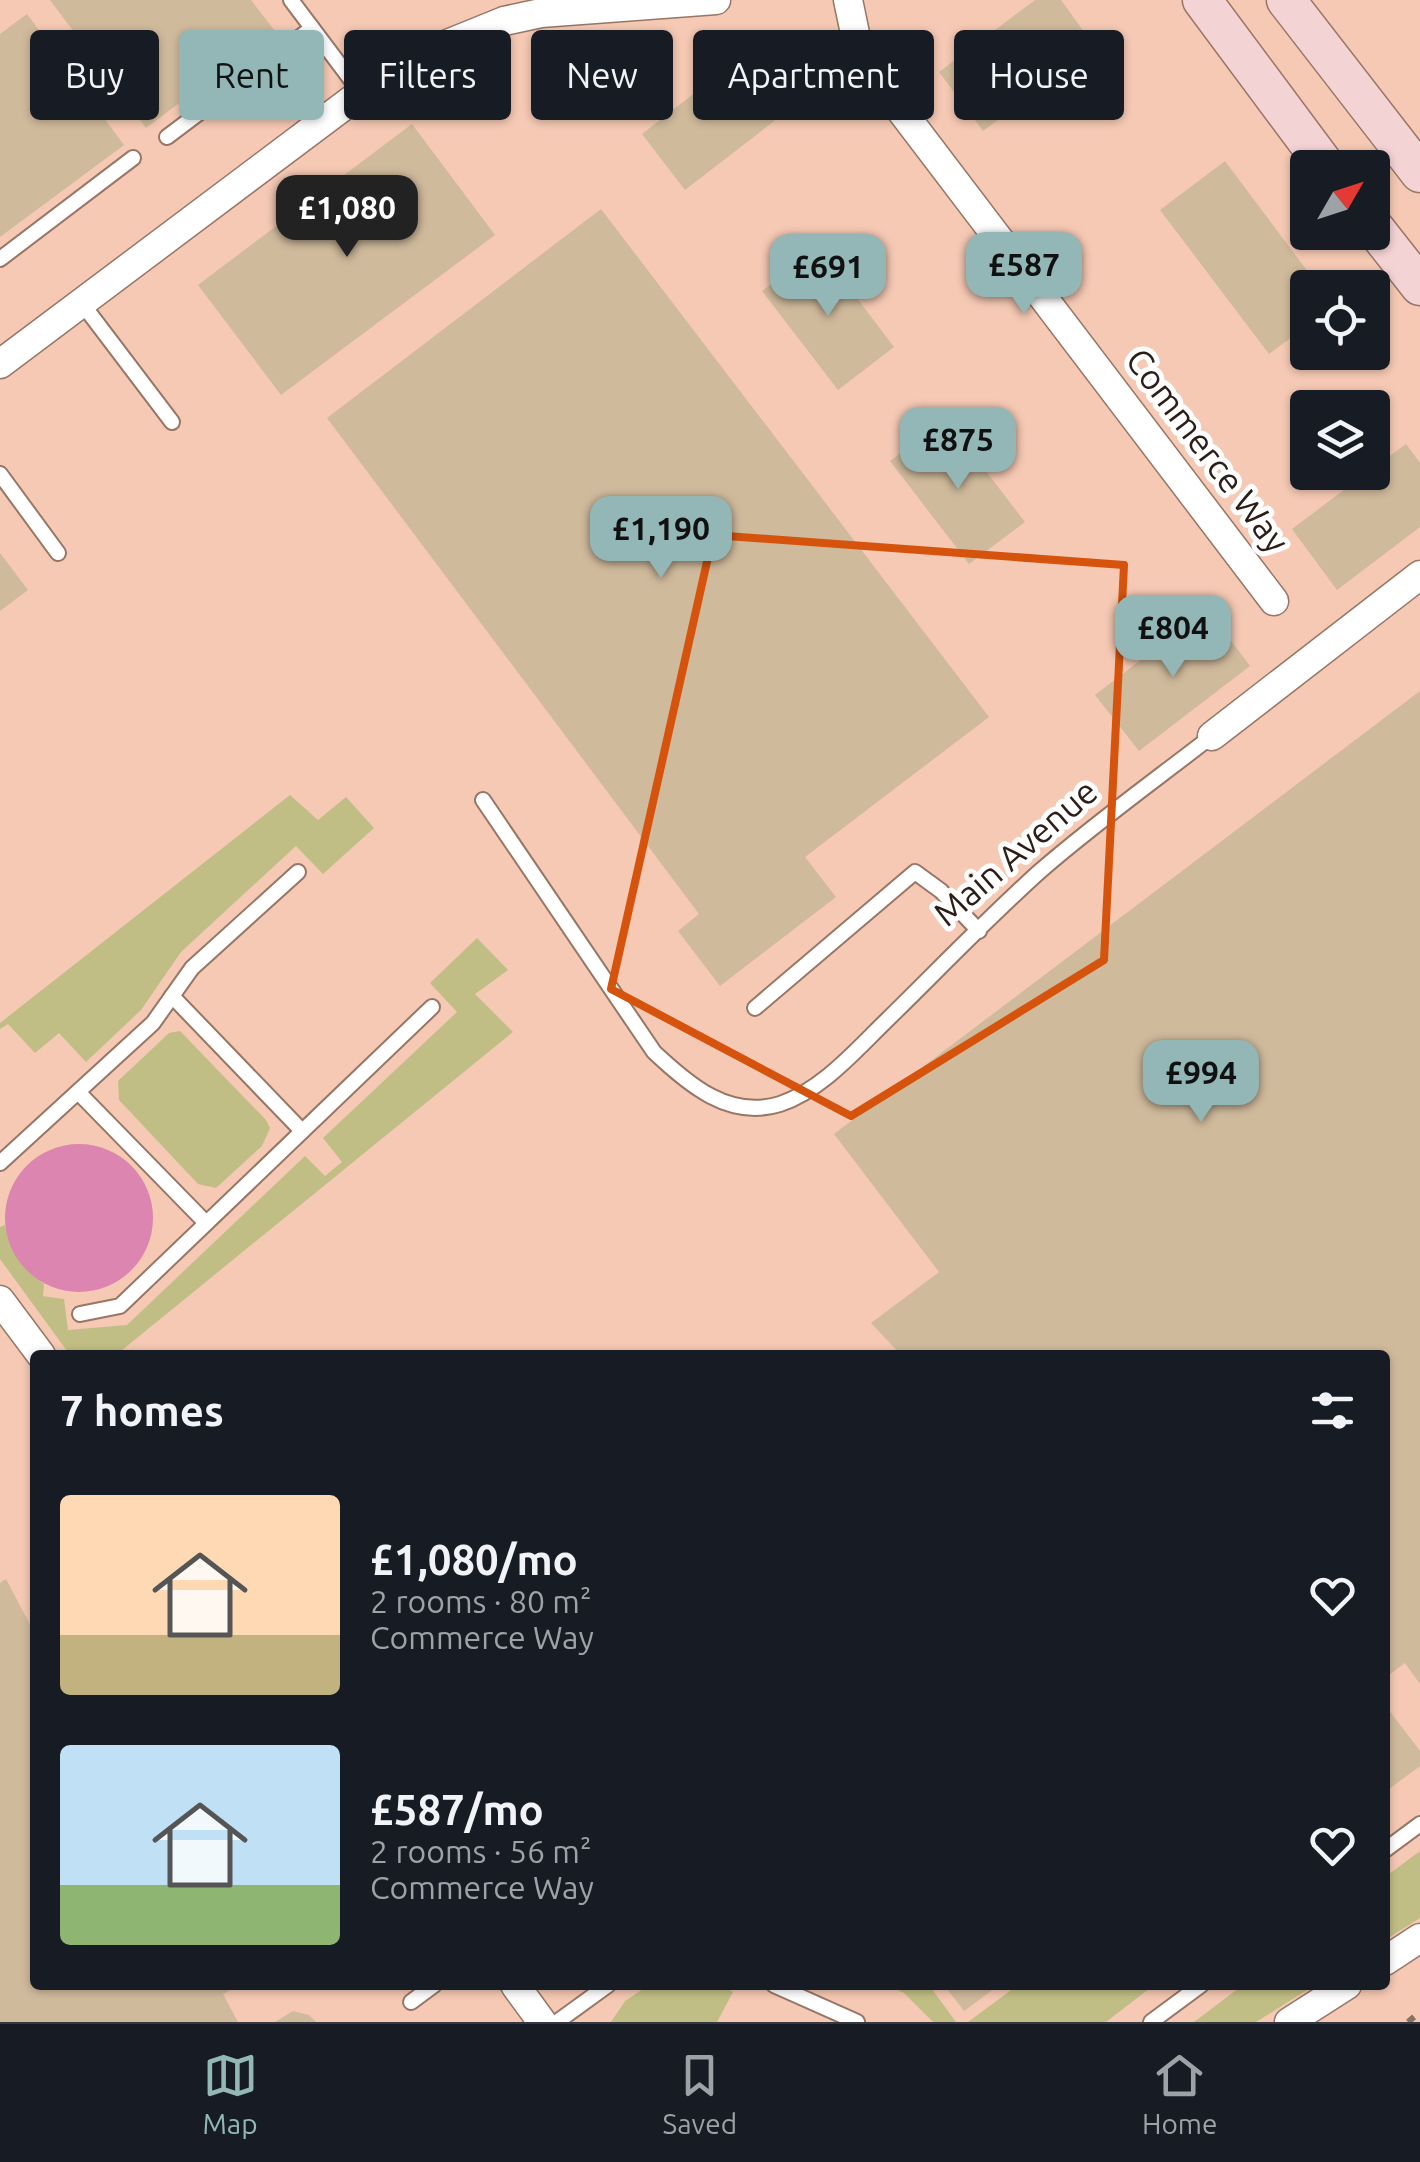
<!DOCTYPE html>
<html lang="en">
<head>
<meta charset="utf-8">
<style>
  :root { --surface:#171b24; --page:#242831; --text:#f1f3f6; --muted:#9ea1a6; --line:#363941; --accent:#93b7b7 }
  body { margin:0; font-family:Ubuntu,sans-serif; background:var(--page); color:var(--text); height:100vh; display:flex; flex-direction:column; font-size:38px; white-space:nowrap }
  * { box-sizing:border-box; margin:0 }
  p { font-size:32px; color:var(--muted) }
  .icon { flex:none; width:55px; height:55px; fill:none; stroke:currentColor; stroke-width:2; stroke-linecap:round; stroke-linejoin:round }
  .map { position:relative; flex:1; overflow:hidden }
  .panel { position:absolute; left:30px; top:1350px; width:1360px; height:640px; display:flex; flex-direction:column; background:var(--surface); border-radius:10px; box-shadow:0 2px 8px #0004 }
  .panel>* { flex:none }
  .guide { position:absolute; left:30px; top:30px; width:1360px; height:90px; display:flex; gap:20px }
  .needle { width:65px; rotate:51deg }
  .buttons { position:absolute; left:1290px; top:150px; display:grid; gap:20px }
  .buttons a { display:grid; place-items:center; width:100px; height:100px; border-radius:10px; background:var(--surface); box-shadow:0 2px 8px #0004; font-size:50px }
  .price { position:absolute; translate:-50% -85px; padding:0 22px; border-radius:20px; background:var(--accent); color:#111; font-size:32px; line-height:65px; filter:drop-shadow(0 2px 5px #0008) }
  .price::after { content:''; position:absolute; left:50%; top:60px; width:30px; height:22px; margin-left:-15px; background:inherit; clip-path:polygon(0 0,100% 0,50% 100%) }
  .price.current { background:#222; color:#fff }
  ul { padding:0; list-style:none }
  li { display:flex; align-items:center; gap:30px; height:250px; padding:0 30px }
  li span { display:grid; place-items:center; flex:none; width:280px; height:200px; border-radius:10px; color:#555 }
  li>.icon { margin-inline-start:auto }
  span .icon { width:120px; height:120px; fill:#fffc; stroke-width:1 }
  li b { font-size:42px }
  h2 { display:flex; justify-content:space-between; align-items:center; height:120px; padding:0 30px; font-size:42px }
  .chip { padding:0 35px; border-radius:10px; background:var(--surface); box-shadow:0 2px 8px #0004; font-size:35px; line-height:90px }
  .chip.current { background:var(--accent); color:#111 }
  .tabs { display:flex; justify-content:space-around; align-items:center; height:140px; border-top:2px solid var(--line); background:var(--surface); font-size:28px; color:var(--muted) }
  .tabs a { display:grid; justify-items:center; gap:5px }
  .tabs .current { color:var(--accent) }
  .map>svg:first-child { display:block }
  .built { fill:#f5c9b4; fill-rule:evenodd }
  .green { fill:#c1be85 }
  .water { fill:#db85b0 }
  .building { fill:#d0ba9c }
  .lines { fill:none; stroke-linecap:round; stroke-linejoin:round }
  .lane-casing { stroke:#977666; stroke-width:18 }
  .street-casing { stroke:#977666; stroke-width:31 }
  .secondary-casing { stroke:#977666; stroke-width:41 }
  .path { stroke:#897165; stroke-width:6; stroke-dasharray:8 8; stroke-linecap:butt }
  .lane { stroke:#fff; stroke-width:14 }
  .street { stroke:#fff; stroke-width:28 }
  .secondary { stroke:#f4d3d5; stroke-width:38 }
  .marked { fill:none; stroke:#d5530d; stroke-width:8; stroke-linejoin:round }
  .labels { text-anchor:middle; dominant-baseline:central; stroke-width:10; stroke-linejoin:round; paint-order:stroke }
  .street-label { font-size:35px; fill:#2b1d17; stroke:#fff }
</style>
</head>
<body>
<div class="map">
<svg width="1420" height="2022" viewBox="0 0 1420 2022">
  <rect width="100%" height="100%" fill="#fad6c4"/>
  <path class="built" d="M0 0H1420V2022H0ZM1308 168H1372V232H1308ZM1308 288H1372V352H1308ZM1308 408H1372V472H1308ZM35 1355H1385V1985H35Z"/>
  <g class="green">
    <path d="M290 795 318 820 346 797 374 828 323 874 296 846 181 952 141 1010 86 1062 59 1033 35 1053 8 1024 0 1029V1023Z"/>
    <path d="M477 938 508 970 475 994 513 1032 116 1355H70L0 1259V1227L5 1225C10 1249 24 1270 44 1284L43 1296 64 1299 68 1330 127 1325 305 1156 325 1176 342 1162 323 1138 457 1012 430 983Z"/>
    <path d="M180 1031 266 1120 270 1128 262 1146 216 1188 198 1184 119 1100 118 1081 169 1033Z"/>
    <path d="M1420 1851V1918L1385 1940V1877Z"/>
    <path d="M649 1985H721L733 1992 717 2022H611L625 2001Z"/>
    <path d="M887 1985H929L956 2022H933L904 1993Z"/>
    <path d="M1018 1985H1154L1106 2022H968Z"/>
    <path d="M1243 1985H1315L1256 2022H1194Z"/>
  </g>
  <circle class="water" cx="79" cy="1218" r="74"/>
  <g class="building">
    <path d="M50 0H251L275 31 146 128Z"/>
    <path d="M1035 0H1061L1095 47 983 131 939 72Z"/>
    <path d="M27 14 124 145 0 237V34Z"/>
    <path d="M738 59 782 115 685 190 642 134Z"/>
    <path d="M412 124 495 235 281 395 198 285Z"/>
    <path d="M1225 161 1320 288H1308V325L1269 354 1160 210Z"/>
    <path d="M601 209 989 717 805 857 836 897 720 986 678 931 699 914 327 418Z"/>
    <path d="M819 248 894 347 838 390 762 291Z"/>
    <path d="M946 419 1025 522 969 564 890 461Z"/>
    <path d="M1406 444 1420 463V527L1337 590 1292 529 1368 472H1372V469Z"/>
    <path d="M0 553 28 590 0 611Z"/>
    <path d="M1207 609 1250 666 1139 751 1095 695Z"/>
    <path d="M1420 691V1684L1405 1663 1385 1678V1355H901L871 1323 939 1272 834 1134Z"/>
    <path d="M6 1579 35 1634V1985H239L223 1994 238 2022H0V1583Z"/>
    <path d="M1385 1705 1420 1751V1766L1385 1792Z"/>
    <path d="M944 1985H999L964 2011Z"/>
    <path d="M293 2011 309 2015 316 2022H275Z"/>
  </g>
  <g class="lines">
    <g class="lane-casing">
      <g id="lane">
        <path d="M291 0 361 93"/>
        <path d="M167 137 312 28"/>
        <path d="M0 259 133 158"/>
        <path d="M81 302 172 422"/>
        <path d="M0 474 58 553"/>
        <path d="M483 800 654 1052C688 1084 729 1120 780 1104 822 1090 856 1050 887 1020 937 971 987 919 1039 872 1094 824 1154 781 1212 736"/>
        <path d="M172 996 302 1131"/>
        <path d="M755 1008 915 872 941 891 979 931"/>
        <path d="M78 1092 206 1223"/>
        <path d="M0 1163 153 1023 192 968 298 872"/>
        <path d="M80 1314 120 1306 432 1007"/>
        <path d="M1385 1850 1420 1824"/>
        <path d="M774 1985 857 2022"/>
        <path d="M411 2002 434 1985"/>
        <path d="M557 2022 608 1985"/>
        <path d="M1151 2022 1201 1985"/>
      </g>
    </g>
    <g class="street-casing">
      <g id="street">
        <path d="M848 0 857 43 874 75 1274 601"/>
        <path d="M0 364 361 93 435 49 504 21 541 13 716 0"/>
        <path d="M1212 736 1420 575"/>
        <path d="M0 1300 41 1355"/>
        <path d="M1385 1961 1420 1938"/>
        <path d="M515 1985 542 2022"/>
        <path d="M1289 2022 1347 1985"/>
      </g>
    </g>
    <g class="secondary-casing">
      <g id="secondary">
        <path d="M1202 0 1327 168"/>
        <path d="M1286 0 1420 173"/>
        <path d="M1372 225 1420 286"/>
      </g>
    </g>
    <path class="path" d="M1408 2022 1420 2012"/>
    <use href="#lane" class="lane"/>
    <use href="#street" class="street"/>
    <use href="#secondary" class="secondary"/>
  </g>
  <path class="marked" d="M713 535 1124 565 1104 960 851 1116 611 989Z"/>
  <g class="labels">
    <g class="street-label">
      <text transform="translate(1208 450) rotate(53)">Commerce Way</text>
      <text transform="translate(1015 852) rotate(-41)">Main Avenue</text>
    </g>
  </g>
</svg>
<div class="buttons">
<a><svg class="needle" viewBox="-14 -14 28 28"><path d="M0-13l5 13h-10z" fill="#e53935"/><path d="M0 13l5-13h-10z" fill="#9ea1a6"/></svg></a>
<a><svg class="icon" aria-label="locate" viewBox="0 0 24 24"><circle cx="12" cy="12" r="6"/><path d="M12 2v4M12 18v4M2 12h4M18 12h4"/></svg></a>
<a><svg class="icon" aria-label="layers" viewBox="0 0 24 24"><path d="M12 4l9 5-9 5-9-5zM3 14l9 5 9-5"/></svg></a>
</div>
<b class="price current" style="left:347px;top:260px">£1,080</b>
<b class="price" style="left:1024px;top:317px">£587</b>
<b class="price" style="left:828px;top:319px">£691</b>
<b class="price" style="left:958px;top:492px">£875</b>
<b class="price" style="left:661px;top:581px">£1,190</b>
<b class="price" style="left:1173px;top:680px">£804</b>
<b class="price" style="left:1201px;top:1125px">£994</b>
<div class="guide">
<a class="chip">Buy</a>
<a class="chip current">Rent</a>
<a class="chip">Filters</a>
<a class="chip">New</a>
<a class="chip">Apartment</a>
<a class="chip">House</a>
</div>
<section class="panel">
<h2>7 homes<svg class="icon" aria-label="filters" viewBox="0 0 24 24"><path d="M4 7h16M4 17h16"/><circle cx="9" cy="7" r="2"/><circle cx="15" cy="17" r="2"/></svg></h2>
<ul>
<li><span style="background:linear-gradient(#ffd9b3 70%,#c2b280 0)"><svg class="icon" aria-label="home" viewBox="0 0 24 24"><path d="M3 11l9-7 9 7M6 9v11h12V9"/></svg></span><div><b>£1,080/mo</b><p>2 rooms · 80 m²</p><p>Commerce Way</p></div><svg class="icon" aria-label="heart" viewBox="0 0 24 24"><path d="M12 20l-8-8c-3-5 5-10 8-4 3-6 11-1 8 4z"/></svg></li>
<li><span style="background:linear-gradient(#bfe0f5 70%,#8fb573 0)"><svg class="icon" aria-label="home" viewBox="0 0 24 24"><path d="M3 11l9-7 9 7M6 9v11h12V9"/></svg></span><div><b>£587/mo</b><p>2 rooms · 56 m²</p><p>Commerce Way</p></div><svg class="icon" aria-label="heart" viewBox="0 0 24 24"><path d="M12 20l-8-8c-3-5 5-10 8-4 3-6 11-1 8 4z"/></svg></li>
</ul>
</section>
</div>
<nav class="tabs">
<a class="current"><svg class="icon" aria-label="map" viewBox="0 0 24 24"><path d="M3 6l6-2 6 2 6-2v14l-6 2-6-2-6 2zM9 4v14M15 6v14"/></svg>Map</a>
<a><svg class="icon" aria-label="saved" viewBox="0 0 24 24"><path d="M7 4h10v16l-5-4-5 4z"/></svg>Saved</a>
<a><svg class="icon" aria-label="home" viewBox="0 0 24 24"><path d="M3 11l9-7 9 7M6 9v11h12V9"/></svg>Home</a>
</nav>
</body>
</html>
